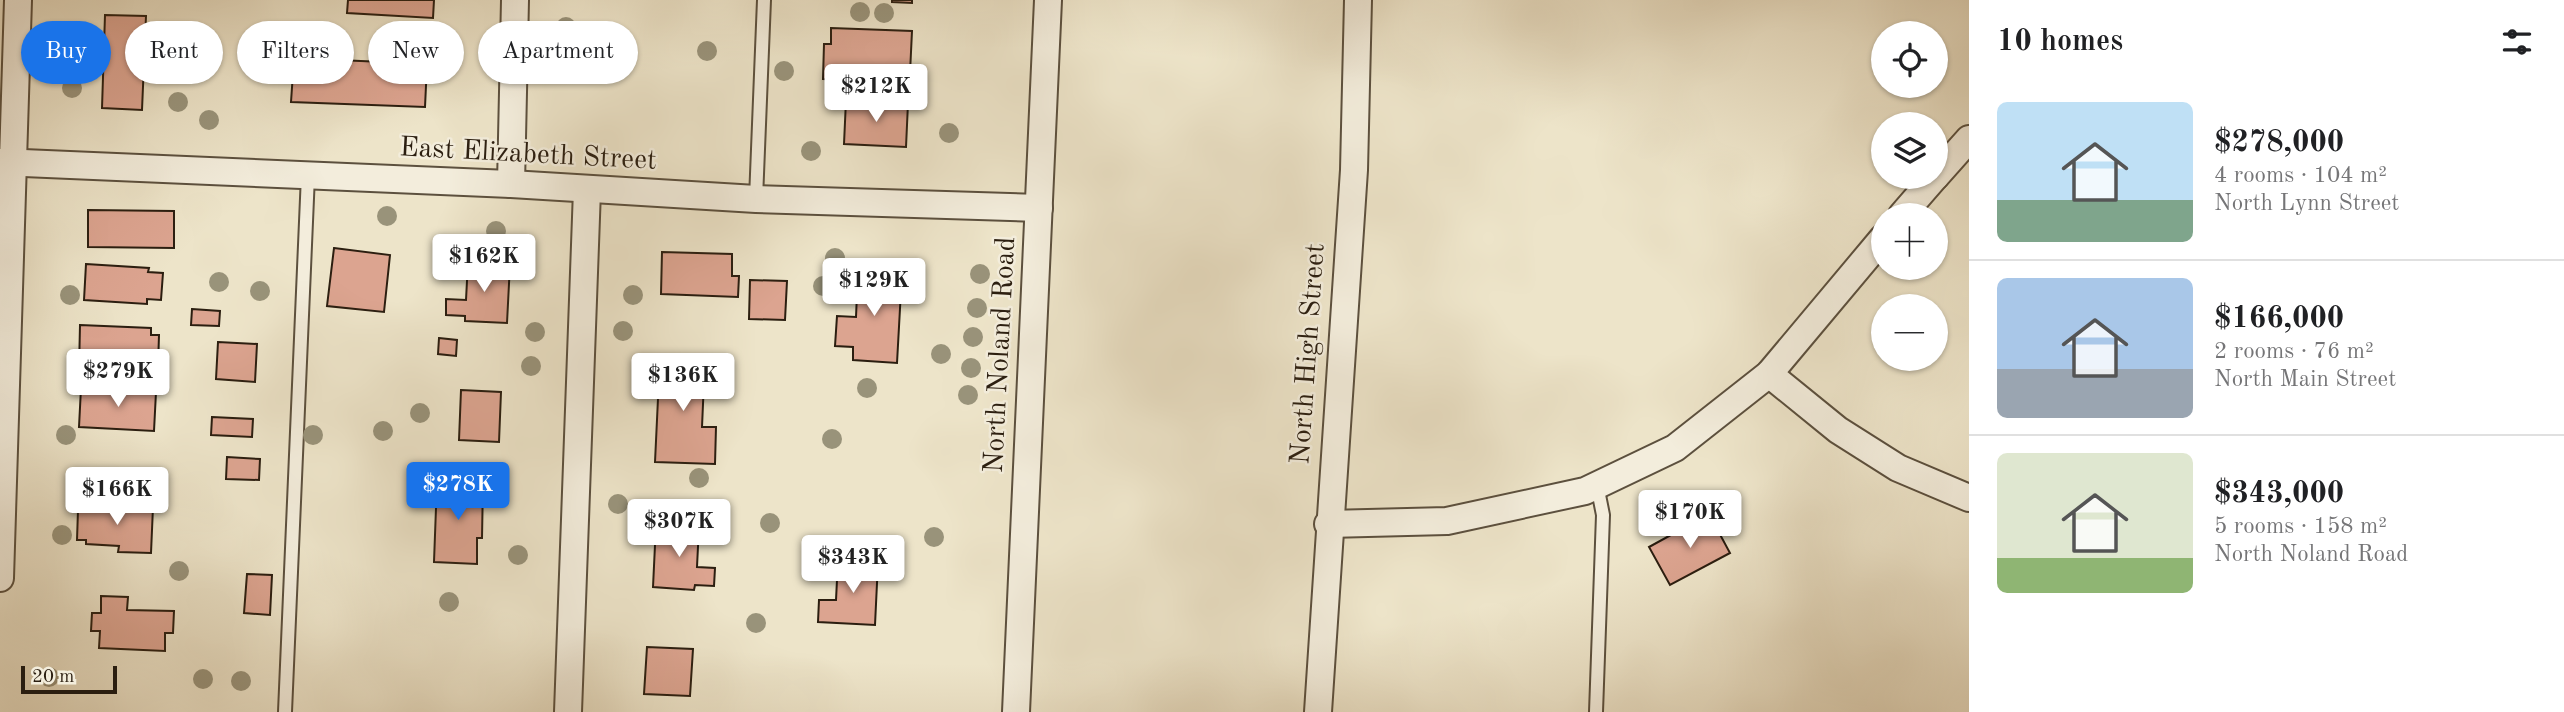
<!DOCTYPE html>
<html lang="en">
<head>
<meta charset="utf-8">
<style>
  :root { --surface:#fff; --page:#f2f2f2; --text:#202124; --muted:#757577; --line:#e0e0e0; --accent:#1a73e8 }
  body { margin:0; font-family:"Old Standard TT",serif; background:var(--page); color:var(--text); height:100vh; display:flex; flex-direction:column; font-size:26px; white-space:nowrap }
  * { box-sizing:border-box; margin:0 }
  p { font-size:23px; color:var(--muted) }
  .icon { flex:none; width:38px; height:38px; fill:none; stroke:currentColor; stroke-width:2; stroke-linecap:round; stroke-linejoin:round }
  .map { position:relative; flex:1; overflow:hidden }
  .details { display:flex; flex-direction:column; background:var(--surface); width:595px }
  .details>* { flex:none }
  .banner { position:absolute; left:21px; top:21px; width:665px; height:63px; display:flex; gap:14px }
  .controls { position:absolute; left:1871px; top:21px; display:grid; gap:14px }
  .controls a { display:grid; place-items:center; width:77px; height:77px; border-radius:50%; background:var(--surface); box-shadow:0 2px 5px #0004; font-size:35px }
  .scale { position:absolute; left:21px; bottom:18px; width:96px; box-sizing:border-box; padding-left:7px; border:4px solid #2b1e10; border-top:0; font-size:19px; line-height:24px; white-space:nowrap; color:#2b1e10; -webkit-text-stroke:5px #f3eddc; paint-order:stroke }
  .price { position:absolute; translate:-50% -60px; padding:0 16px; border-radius:7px; background:#fff; color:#222; font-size:23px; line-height:46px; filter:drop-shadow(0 2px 4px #0008) }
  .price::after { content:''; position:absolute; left:50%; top:42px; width:21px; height:16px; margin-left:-10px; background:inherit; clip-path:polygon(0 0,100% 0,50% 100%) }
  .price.selected { background:var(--accent); color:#fff }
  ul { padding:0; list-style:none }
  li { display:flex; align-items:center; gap:21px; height:175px; padding:0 28px }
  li+li { border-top:2px solid var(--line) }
  li span { display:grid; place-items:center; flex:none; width:196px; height:140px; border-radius:10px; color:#555 }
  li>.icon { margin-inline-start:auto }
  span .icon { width:84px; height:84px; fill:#fffc; stroke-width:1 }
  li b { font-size:30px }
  h2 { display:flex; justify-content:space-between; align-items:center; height:84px; padding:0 28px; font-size:30px }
  .tag { padding:0 24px; border-radius:32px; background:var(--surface); box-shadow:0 2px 5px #0004; font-size:24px; line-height:63px }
  .tag.selected { background:var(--accent); color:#fff }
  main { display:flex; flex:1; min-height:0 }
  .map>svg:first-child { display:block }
  .building { fill:#dca490; stroke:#2b1e10; stroke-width:2 }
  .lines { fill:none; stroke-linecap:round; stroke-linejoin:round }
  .service-casing { stroke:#5c503e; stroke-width:16 }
  .minor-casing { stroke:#5c503e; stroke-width:30 }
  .service { stroke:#f3eddc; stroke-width:12 }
  .minor { stroke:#f3eddc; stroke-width:26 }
  .tree { fill:#99937a }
  .labels { text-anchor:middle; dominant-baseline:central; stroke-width:5; stroke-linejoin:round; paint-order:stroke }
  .street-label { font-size:28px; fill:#2b1e10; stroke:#f3eddc }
</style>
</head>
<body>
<main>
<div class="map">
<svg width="1969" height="712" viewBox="0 0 1969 712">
  <rect width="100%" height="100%" fill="#ede4c9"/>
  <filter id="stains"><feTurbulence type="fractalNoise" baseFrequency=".00286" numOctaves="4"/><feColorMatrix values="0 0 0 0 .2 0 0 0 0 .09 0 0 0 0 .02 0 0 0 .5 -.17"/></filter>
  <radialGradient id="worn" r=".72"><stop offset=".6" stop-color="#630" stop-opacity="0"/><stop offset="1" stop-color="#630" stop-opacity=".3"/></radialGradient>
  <g class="building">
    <path d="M348 0H434L433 18 347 13Z"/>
    <path d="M892 0H912V3L892 2Z"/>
    <path d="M105 15 146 16 142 110 102 108Z"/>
    <path d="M831 28 912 31 910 73 850 71 849 80 823 79 824 44H831Z"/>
    <path d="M294 58 427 64 425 107 291 102Z"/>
    <path d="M846 100 908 103 906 147 844 144Z"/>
    <path d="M88 210 174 211V248L88 247Z"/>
    <path d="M334 248 390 255 384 312 327 306Z"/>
    <path d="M662 252 732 254V276H739L738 297 661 294Z"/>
    <path d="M468 262 510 264 507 323 465 321V316L446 315V299L466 300Z"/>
    <path d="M86 264 149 268 148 272 163 273 161 300 147 299V304L84 300Z"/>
    <path d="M858 270 902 272 897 363 853 360V347L835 346 837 316 856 317Z"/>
    <path d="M750 280 787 281 785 320 749 319Z"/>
    <path d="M192 309 220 311 219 326 191 325Z"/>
    <path d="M80 325 151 328V335H159L158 367H149V373L79 370Z"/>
    <path d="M439 338 457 340 456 356 438 354Z"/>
    <path d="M218 342 257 344 255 382 216 379Z"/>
    <path d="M660 356 705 358 702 427H716L715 464 655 462Z"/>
    <path d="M81 388 156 392 154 431 79 427Z"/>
    <path d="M461 390 501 392 499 442 459 440Z"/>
    <path d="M212 417 253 419 252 437 211 435Z"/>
    <path d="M227 457 260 459 259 480 226 479Z"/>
    <path d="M437 481 483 482 482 538H477V564L434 562Z"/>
    <path d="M88 505 153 507 151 553 118 552 119 546 86 544V540H77L78 510H88Z"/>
    <path d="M1709 514 1730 553 1670 585 1649 547Z"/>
    <path d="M656 524 699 526 697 567 715 568 714 586 695 585 694 590 653 587Z"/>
    <path d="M838 560 878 562 875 625 818 622 819 600H836Z"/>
    <path d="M247 574 272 575 270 615 244 613Z"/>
    <path d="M101 596 128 597 127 610 174 611 173 633H165V651L99 648 100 631H91L92 613H101Z"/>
    <path d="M647 647 693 649 690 696 644 694Z"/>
  </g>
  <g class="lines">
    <g class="service-casing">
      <g id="service">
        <path d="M756 199 764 0"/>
        <path d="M285 712 308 175"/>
        <path d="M1596 712 1603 515 1597 485"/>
      </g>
    </g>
    <g class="minor-casing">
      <g id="minor">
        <path d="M0 162 511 184 756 199 1039 208"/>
        <path d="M1936 176 1969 139"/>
        <path d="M511 184 515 0"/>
        <path d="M1902 215 1935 177"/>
        <path d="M1769 374 1838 430 1898 468 1969 498"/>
        <path d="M1328 524 1447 521 1585 491 1675 448 1769 374 1883 238"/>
        <path d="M0 578 18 0"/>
        <path d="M568 712 587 190"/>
        <path d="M1016 712 1048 0"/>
        <path d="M1318 712 1354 170 1358 0"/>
      </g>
    </g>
    <use href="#service" class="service"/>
    <use href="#minor" class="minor"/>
  </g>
  <g class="tree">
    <circle cx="860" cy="12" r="10"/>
    <circle cx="884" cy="13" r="10"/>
    <circle cx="566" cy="27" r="10"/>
    <circle cx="618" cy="40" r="10"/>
    <circle cx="707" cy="51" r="10"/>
    <circle cx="784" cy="71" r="10"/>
    <circle cx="72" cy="88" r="10"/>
    <circle cx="178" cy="102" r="10"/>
    <circle cx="209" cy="120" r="10"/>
    <circle cx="949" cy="133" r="10"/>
    <circle cx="811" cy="151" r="10"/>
    <circle cx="387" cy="216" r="10"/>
    <circle cx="496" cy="231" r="10"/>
    <circle cx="835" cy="258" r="10"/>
    <circle cx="980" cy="274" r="10"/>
    <circle cx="219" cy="282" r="10"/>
    <circle cx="823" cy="286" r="10"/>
    <circle cx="260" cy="291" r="10"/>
    <circle cx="70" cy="295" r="10"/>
    <circle cx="633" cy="295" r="10"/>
    <circle cx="977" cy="308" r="10"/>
    <circle cx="623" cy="331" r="10"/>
    <circle cx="535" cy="332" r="10"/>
    <circle cx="973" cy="337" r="10"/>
    <circle cx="941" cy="354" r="10"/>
    <circle cx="531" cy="366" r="10"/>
    <circle cx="971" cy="368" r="10"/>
    <circle cx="867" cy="388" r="10"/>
    <circle cx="968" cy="395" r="10"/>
    <circle cx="420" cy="413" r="10"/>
    <circle cx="383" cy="431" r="10"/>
    <circle cx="66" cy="435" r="10"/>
    <circle cx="313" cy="435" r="10"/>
    <circle cx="832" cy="439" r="10"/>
    <circle cx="699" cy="478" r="10"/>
    <circle cx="618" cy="504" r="10"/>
    <circle cx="770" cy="523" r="10"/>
    <circle cx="62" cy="535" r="10"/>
    <circle cx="934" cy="537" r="10"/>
    <circle cx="518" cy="555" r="10"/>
    <circle cx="179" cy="571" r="10"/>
    <circle cx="449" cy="602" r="10"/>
    <circle cx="756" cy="623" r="10"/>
    <circle cx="49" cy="677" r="10"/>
    <circle cx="203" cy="679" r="10"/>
    <circle cx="241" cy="681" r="10"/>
  </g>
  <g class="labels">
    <g class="street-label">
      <text transform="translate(528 155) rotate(3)">East Elizabeth Street</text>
      <text transform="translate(1309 354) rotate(-86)">North High Street</text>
      <text transform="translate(1001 355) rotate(-87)">North Noland Road</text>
    </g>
  </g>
  <rect width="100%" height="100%" filter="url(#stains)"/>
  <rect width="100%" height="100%" fill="url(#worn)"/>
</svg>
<div class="controls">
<a><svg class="icon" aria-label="locate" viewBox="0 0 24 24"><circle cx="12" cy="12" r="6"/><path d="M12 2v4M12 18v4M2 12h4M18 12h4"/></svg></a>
<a><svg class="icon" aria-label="layers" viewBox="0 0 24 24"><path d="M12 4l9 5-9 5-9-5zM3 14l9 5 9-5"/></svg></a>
<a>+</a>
<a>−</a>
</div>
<div class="scale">20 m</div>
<b class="price" style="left:876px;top:124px">$212K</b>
<b class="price" style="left:484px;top:294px">$162K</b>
<b class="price" style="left:874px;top:318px">$129K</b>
<b class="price" style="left:118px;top:409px">$279K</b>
<b class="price" style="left:683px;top:413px">$136K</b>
<b class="price selected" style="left:458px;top:522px">$278K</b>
<b class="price" style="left:117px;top:527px">$166K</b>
<b class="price" style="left:1690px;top:550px">$170K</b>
<b class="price" style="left:679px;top:559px">$307K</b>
<b class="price" style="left:853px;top:595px">$343K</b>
<div class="banner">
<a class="tag selected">Buy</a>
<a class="tag">Rent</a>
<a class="tag">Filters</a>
<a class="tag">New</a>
<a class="tag">Apartment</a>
</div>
</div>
<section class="details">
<h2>10 homes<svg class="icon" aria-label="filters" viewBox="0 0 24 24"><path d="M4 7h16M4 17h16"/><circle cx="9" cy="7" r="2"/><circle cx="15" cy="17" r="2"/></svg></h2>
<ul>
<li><span style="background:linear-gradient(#bfe0f5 70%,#7fa58c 0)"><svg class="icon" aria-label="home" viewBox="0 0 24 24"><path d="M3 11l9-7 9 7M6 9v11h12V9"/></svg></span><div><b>$278,000</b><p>4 rooms · 104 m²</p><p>North Lynn Street</p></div></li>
<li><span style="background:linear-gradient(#a9c7e8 65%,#9aa5b1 0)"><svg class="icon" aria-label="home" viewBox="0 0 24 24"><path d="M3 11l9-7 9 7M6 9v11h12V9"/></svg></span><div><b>$166,000</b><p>2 rooms · 76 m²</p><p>North Main Street</p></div></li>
<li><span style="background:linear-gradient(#dfe7d0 75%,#8fb573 0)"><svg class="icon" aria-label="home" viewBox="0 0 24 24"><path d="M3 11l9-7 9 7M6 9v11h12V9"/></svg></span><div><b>$343,000</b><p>5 rooms · 158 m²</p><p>North Noland Road</p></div></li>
</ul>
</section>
</main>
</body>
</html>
